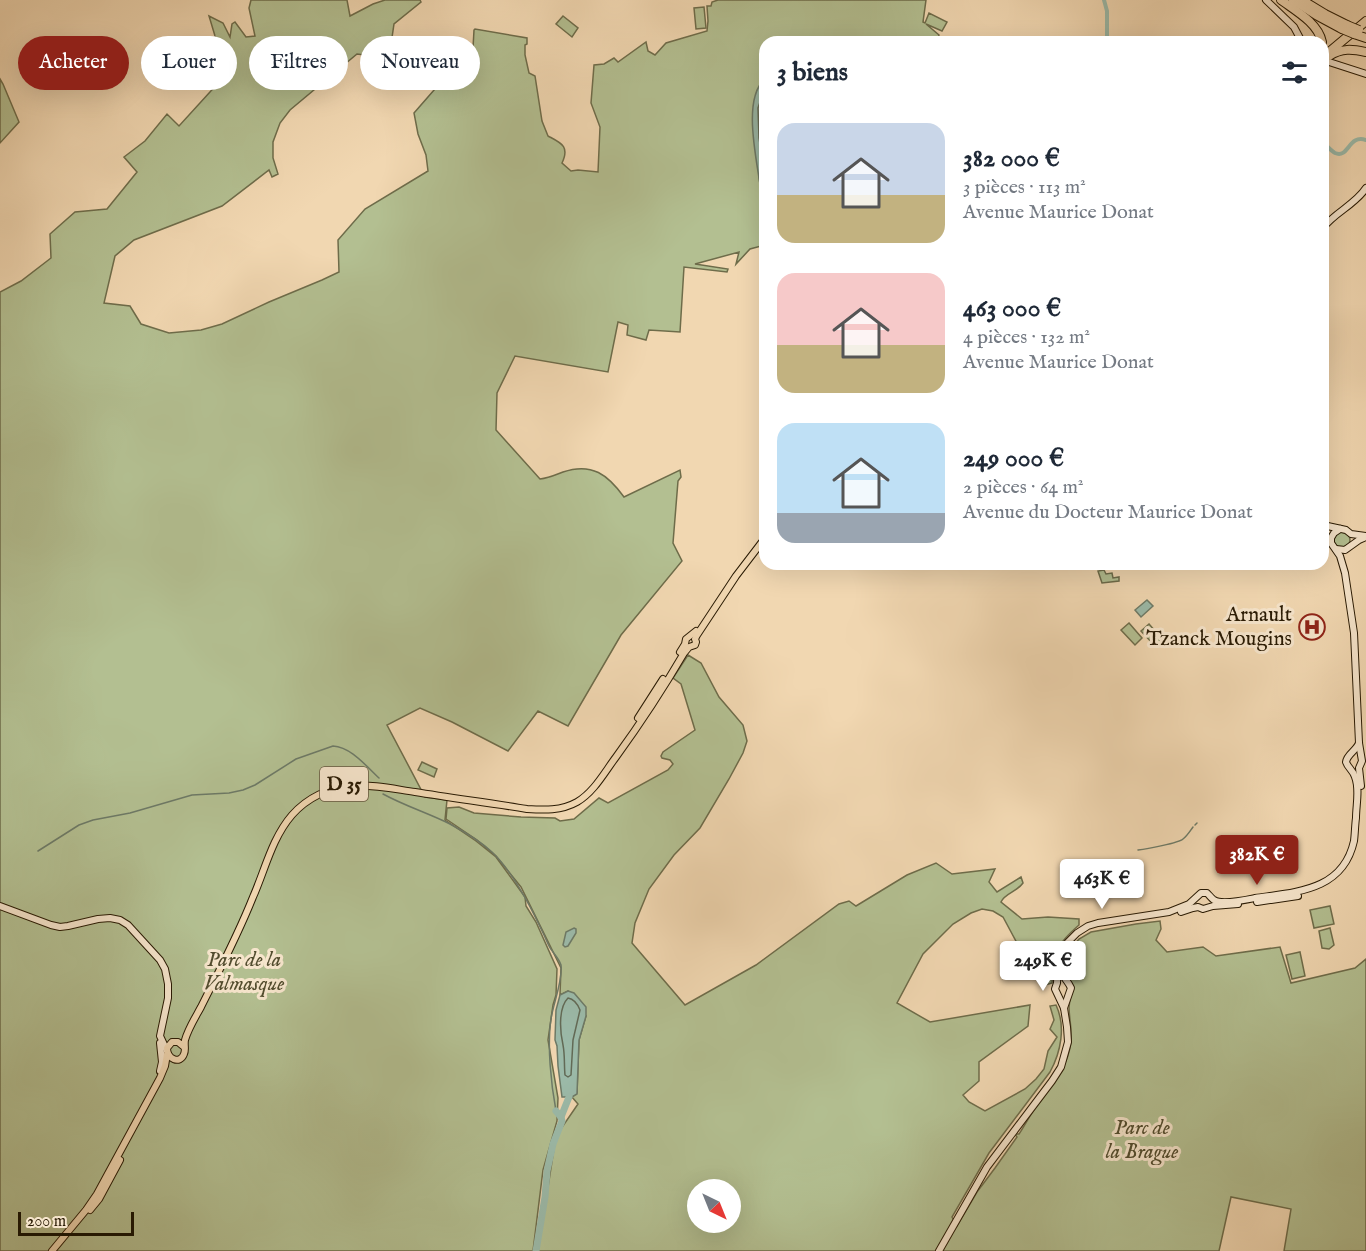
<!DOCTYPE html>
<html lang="fr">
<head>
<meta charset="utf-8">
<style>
  :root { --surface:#fff; --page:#f6f6f7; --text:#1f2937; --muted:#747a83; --accent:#8f2418 }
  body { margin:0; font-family:"IM FELL English",serif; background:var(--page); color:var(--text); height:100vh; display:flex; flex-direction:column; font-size:22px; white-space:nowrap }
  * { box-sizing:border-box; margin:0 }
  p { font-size:20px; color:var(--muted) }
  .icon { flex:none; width:33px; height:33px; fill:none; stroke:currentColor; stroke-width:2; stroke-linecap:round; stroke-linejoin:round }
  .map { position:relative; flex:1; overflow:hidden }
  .sheet { position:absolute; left:759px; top:36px; width:570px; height:534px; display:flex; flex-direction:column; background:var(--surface); border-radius:18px; box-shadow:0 6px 24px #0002 }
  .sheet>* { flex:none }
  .top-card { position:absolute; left:18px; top:36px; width:570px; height:54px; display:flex; gap:12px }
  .needle { width:39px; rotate:137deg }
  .fabs { position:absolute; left:687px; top:1179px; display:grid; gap:12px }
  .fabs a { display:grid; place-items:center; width:54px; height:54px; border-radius:50%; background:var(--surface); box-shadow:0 6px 24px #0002; font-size:30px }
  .scale { position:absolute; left:18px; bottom:15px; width:116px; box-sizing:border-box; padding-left:6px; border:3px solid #291a03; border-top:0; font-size:16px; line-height:21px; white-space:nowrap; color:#291a03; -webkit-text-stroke:4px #f6e5cc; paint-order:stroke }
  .price { position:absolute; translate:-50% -51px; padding:0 14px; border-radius:6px; background:#fff; color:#222; font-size:20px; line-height:39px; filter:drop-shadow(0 2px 3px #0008) }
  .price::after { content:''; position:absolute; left:50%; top:36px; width:18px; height:14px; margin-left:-9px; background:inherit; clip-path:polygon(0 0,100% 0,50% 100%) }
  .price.current { background:var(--accent); color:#fff }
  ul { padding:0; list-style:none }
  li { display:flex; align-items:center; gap:18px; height:150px; padding:0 18px }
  li span { display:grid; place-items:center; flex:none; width:168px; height:120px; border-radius:18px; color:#555 }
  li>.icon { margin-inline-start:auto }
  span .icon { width:72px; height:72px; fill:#fffc; stroke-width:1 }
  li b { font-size:26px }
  h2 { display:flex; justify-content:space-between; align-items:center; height:72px; padding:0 18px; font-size:26px }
  .pill { padding:0 21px; border-radius:27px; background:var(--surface); box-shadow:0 6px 24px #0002; font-size:21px; line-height:54px }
  .pill.current { background:var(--accent); color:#fff }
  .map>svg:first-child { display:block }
  .green { fill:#b3bf91; stroke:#6e6c4a; stroke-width:1.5; fill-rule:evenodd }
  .water { fill:#9bbaa9; stroke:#6d7a67; stroke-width:1.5 }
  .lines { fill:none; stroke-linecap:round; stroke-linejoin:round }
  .shore { stroke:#626a56; stroke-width:1.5 }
  .stream { stroke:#6d7a67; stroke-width:1.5 }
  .canal { stroke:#9bbaa9; stroke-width:4 }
  .river { stroke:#9bbaa9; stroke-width:7 }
  .secondary-casing { stroke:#291a03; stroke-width:8 }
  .primary-casing { stroke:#291a03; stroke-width:8 }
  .highway-casing { stroke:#291a03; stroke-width:10 }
  .secondary { stroke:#f6e5cc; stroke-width:6 }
  .primary { stroke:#f1d7b1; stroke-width:6 }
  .highway { stroke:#f1d7b1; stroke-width:8 }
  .highway-bridge-casing { stroke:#291a03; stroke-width:10; stroke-linecap:butt }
  .highway-bridge { stroke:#f1d7b1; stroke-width:8 }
  .labels { text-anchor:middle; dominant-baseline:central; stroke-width:6; stroke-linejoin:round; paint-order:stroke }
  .shield { fill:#f6e5cc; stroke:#66573f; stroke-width:1.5 }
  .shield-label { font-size:20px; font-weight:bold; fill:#291a03 }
  .poi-label { font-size:21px; fill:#291a03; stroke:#f6e5cc; text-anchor:end }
  .park-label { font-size:21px; font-style:italic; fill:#524c2e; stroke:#f6e5cc }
</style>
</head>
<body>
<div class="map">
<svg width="1366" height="1251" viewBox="0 0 1366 1251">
  <rect width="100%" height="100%" fill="#f1d7b1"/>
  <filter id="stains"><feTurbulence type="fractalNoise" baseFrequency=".00333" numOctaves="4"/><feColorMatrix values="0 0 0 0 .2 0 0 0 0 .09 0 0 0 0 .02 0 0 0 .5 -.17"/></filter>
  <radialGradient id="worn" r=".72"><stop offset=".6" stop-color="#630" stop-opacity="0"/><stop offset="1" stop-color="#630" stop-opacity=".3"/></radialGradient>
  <g class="green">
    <path d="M251 0H347L350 16 373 4 385 0H420L421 2 394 24 389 58 357 54 290 110 280 123 273 142V158L278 174 272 177 269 170 222 206 134 240 115 256 104 303 130 306 141 324 169 333 201 330 222 324 269 302 322 280 339 272 338 240 365 209 428 171 426 155 418 134 414 113 462 58 468 59 473 48 474 30 475 29 527 38V44L525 45V55L529 73 535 76 542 121 548 136C561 143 570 146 562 163L571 171 578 170 598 172 600 127 591 103 594 65 604 64 614 58 618 62 646 42 648 51 655 55 666 43 707 31 708 21 707 6H711L712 2 718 0H926L923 22 925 23 929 13 947 22 942 31 926 24 939 35 937 42H765V87L759 176 761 192 765 196V245L750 249 736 264 739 252 695 264 728 269 727 272 684 267 680 332 649 330 646 340 627 335 628 325 618 322 608 372 515 356 497 393 496 430 540 479C549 478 555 475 563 472 592 462 608 475 624 497L680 470 681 477 678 481 673 543 682 561 621 635 568 726 538 711 508 751 452 722 420 708 387 725 425 797 447 800 445 820 476 841 496 857 525 897 526 906 536 922 557 969 556 995 553 1005 548 1040 558 1098 557 1121 543 1170 533 1251H0V292L21 281 51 258 50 234 75 212 107 209 137 172 124 157 145 141 167 114 179 126 220 81 209 68 220 46 215 36 209 16 223 23 230 37 232 24 235 22 246 37 255 36 249 8Z"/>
    <path d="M704 7 706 28 696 29 694 8Z"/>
    <path d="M563 16 578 28 572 37 556 24Z"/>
    <path d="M0 79 3 84 19 122 0 143Z"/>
    <circle cx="1342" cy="540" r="8"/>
    <path d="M1104 570 1106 574 1112 573 1113 578 1119 577V581L1102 583 1098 571Z"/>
    <path d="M1129 623 1142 638 1135 645 1121 630Z"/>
    <path d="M1149 624 1162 639 1155 646 1141 631Z"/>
    <path d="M688 655 701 663 719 697 743 725 747 741 743 753 729 779 700 828 674 855 649 889 635 923 632 943 685 1005 756 965 839 904 849 901 856 906 907 875 936 863 952 874 995 869 989 882 997 892 1021 877 1023 883C1017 892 1005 893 1001 902L1022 919 1048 917 1079 919V925C1055 946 1054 951 1052 983L1042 986 1039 967 1032 957 1017 943 1003 917 993 911 982 909 971 913 953 924 923 954 897 1003 930 1022 1030 1005 1028 1026 979 1062V1081L963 1095 969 1102 985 1111 1025 1089 1036 1079 1044 1069 1048 1051 1057 1037 1050 1029 1054 1020 1050 1006 1056 1005C1066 1026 1061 1052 1050 1072L989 1153 952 1217 957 1226 977 1192 995 1168 1017 1137 1015 1134H1019C1025 1125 1030 1115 1036 1107 1051 1086 1068 1068 1071 1042 1073 1023 1065 1010 1072 992L1066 979 1063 966 1068 952 1079 939 1091 932 1136 924 1160 921 1161 929 1156 940 1167 952 1203 947 1216 956 1280 947 1291 983 1355 968 1366 959V1251H1284L1291 1209 1231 1197 1219 1251H538L556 1136 578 1104 572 1097 577 1093 579 1040 586 1016 568 991 560 995 561 968 521 887 496 856 477 840 446 819 447 808 459 807 474 813 521 817 555 818 560 821 574 819 599 798 608 803 668 770 673 764 670 760 662 758 661 756 663 752 695 730 681 684 673 678ZM698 1190H730V1222H698Z"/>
    <path d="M422 762 437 769 434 777 418 770Z"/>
    <path d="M1330 906 1334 924 1314 928 1310 910Z"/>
    <path d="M1330 928 1334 945 1329 949 1322 948 1319 931Z"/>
    <path d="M1300 952 1305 976 1292 979 1286 955Z"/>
  </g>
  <g class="water">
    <path d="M765 79V199L761 192C758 164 741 99 765 79Z"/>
    <path d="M1147 600 1153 606 1141 617 1135 610Z"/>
    <path d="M574 928 576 929V933L568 946 565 947 563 945 566 932Z"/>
    <path d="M568 991 574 993 586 1007V1016L579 1040 577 1094 572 1097H562L558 1066 557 1046 555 1040 556 1010 560 995Z"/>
  </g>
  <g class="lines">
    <g class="shore">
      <path d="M765 88 758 108 759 138 765 174"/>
      <path d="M568 998C574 999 578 1005 580 1010L573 1040 571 1075 568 1077 565 1075C564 1065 565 1055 563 1045 560 1032 558 1008 568 998Z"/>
    </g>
    <g class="stream">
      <path d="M383 794C405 806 428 813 450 824 463 831 481 842 492 852 513 872 531 907 543 933 545 937 547 942 549 946 552 952 559 958 561 965 563 981 553 1004 551 1019 547 1046 551 1084 556 1111"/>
      <path d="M1195 825 1197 823"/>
      <path d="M1138 850C1146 849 1179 843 1183 839 1187 836 1190 831 1193 827"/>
      <path d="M38 851 79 825 93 820 130 813 192 795 229 793 243 790 255 785 296 759 333 746C351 747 366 766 379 778"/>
    </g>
    <g class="canal">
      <path d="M1104 0 1107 11V42"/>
      <path d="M1323 142C1326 145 1331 151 1335 153 1349 159 1348 134 1366 140"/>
    </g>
    <g class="river">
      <path d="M561 1117 569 1097"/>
      <path d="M536 1251 545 1197 547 1171 553 1144 562 1121 561 1117 556 1111"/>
    </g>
    <g class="secondary-casing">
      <g id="secondary">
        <path d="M1266 0 1294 27 1302 42"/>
        <path d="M1326 61 1366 74"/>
        <path d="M1323 228C1335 212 1355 205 1366 188"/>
        <path d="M1323 525 1346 530 1351 534 1366 536"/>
        <path d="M1340 529 1334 533 1331 538V543L1340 556 1345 573 1354 633 1359 743 1362 761 1359 768 1361 786"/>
        <path d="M1336 549 1345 550 1359 540 1366 537"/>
        <path d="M1257 902 1298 896"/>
        <path d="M0 906 51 925 60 927 68 926 98 919 110 918 120 920 128 925 160 960 165 969 168 984V998L160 1036 167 1051"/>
        <path d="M1181 912 1193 908 1198 907 1203 909 1213 906 1238 904"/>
        <path d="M1062 963C1060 978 1066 977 1071 988L1064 1008"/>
        <path d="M160 1071 162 1062 160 1043"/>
        <path d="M939 1251 987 1167 1052 1081 1061 1067 1068 1042 1067 1027 1064 1008 1055 989 1057 983 1058 963 1061 952 1068 942 1077 933 1088 926 1098 923 1169 912 1189 904 1201 893H1207C1209 895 1212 899 1214 900 1222 905 1245 900 1255 898 1296 892 1343 891 1354 841 1355 833 1355 825 1356 818 1356 805 1360 789 1355 777 1353 770 1348 768 1346 762 1347 754 1356 751 1359 743"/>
      </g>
    </g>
    <g class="primary-casing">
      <g id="primary">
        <path d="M680 652 685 644 686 639 696 631"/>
        <path d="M638 718 663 679"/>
        <path d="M184 1047 178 1042H172L167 1048C167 1059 180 1065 184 1054 186 1050 184 1045 185 1040 188 1029 195 1018 201 1007 219 971 238 935 253 897 265 870 272 838 292 815 307 798 329 787 352 786 372 784 394 789 415 792 452 798 490 803 527 809 544 810 561 811 577 802 594 792 604 773 616 757 640 724 663 689 684 653L689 647 695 645 696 642 695 639 697 635 736 576 765 538"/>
        <path d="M90 1210 99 1199 120 1160"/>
        <path d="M52 1251 86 1210 97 1194 160 1078 165 1066 167 1054"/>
      </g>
    </g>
    <g class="highway-casing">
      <g id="highway">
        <path d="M1281 0C1296 11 1318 23 1322 42"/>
        <path d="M1293 0 1316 15 1342 29"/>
        <path d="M1302 0 1325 14 1347 25"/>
        <path d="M1354 34 1366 38"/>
        <path d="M1329 56C1342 48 1352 49 1366 52"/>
        <path d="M1323 57 1366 21"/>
      </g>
    </g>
    <use href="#secondary" class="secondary"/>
    <use href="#primary" class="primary"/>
    <use href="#highway" class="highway"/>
    <g class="highway-bridge-casing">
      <g id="highway-bridge">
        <path d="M1347 25 1359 30"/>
        <path d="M1342 29 1354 34"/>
      </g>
    </g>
    <use href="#highway-bridge" class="highway-bridge"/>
  </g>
  <defs>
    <g id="hospital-ring" transform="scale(1.35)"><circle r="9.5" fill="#f6e5cc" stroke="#8f2418" stroke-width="1.5"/><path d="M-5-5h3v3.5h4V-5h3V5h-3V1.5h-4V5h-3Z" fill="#8f2418"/></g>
  </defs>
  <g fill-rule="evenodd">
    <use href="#hospital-ring" x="1312" y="627"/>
  </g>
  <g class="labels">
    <rect class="shield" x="320" y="767" width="48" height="34" rx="4.5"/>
    <g class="shield-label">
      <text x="344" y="784">D 35</text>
    </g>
    <g class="poi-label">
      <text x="1292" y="615">Arnault<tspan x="1292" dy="24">Tzanck Mougins</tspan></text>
    </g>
    <g class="park-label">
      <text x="244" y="960">Parc de la<tspan x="244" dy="24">Valmasque</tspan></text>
      <text x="1142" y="1128">Parc de<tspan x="1142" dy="24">la Brague</tspan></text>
    </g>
  </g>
  <rect width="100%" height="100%" filter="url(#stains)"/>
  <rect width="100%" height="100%" fill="url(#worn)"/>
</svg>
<div class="fabs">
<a><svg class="needle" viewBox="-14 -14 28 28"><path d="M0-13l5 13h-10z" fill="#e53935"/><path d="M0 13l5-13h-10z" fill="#747a83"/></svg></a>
</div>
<div class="scale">200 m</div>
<b class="price current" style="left:1257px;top:886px">382K €</b>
<b class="price" style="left:1102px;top:910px">463K €</b>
<b class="price" style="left:1043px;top:992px">249K €</b>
<div class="top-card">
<a class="pill current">Acheter</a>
<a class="pill">Louer</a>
<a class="pill">Filtres</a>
<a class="pill">Nouveau</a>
</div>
<section class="sheet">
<h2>3 biens<svg class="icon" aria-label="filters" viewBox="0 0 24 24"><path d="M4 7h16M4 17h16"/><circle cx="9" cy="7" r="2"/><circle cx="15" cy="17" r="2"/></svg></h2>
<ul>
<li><span style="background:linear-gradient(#c9d6e8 60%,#c2b280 0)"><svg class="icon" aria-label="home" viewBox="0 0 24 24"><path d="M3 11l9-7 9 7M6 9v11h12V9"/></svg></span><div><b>382 000 €</b><p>3 pièces · 113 m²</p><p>Avenue Maurice Donat</p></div></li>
<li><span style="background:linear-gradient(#f6c9c9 60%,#c2b280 0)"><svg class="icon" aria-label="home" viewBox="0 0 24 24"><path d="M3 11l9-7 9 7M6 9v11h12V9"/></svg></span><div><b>463 000 €</b><p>4 pièces · 132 m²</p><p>Avenue Maurice Donat</p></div></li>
<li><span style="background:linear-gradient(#bfe0f5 75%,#9aa5b1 0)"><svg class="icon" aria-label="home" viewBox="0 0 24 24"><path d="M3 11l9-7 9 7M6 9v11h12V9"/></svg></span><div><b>249 000 €</b><p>2 pièces · 64 m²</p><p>Avenue du Docteur Maurice Donat</p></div></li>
</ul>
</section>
</div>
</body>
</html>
